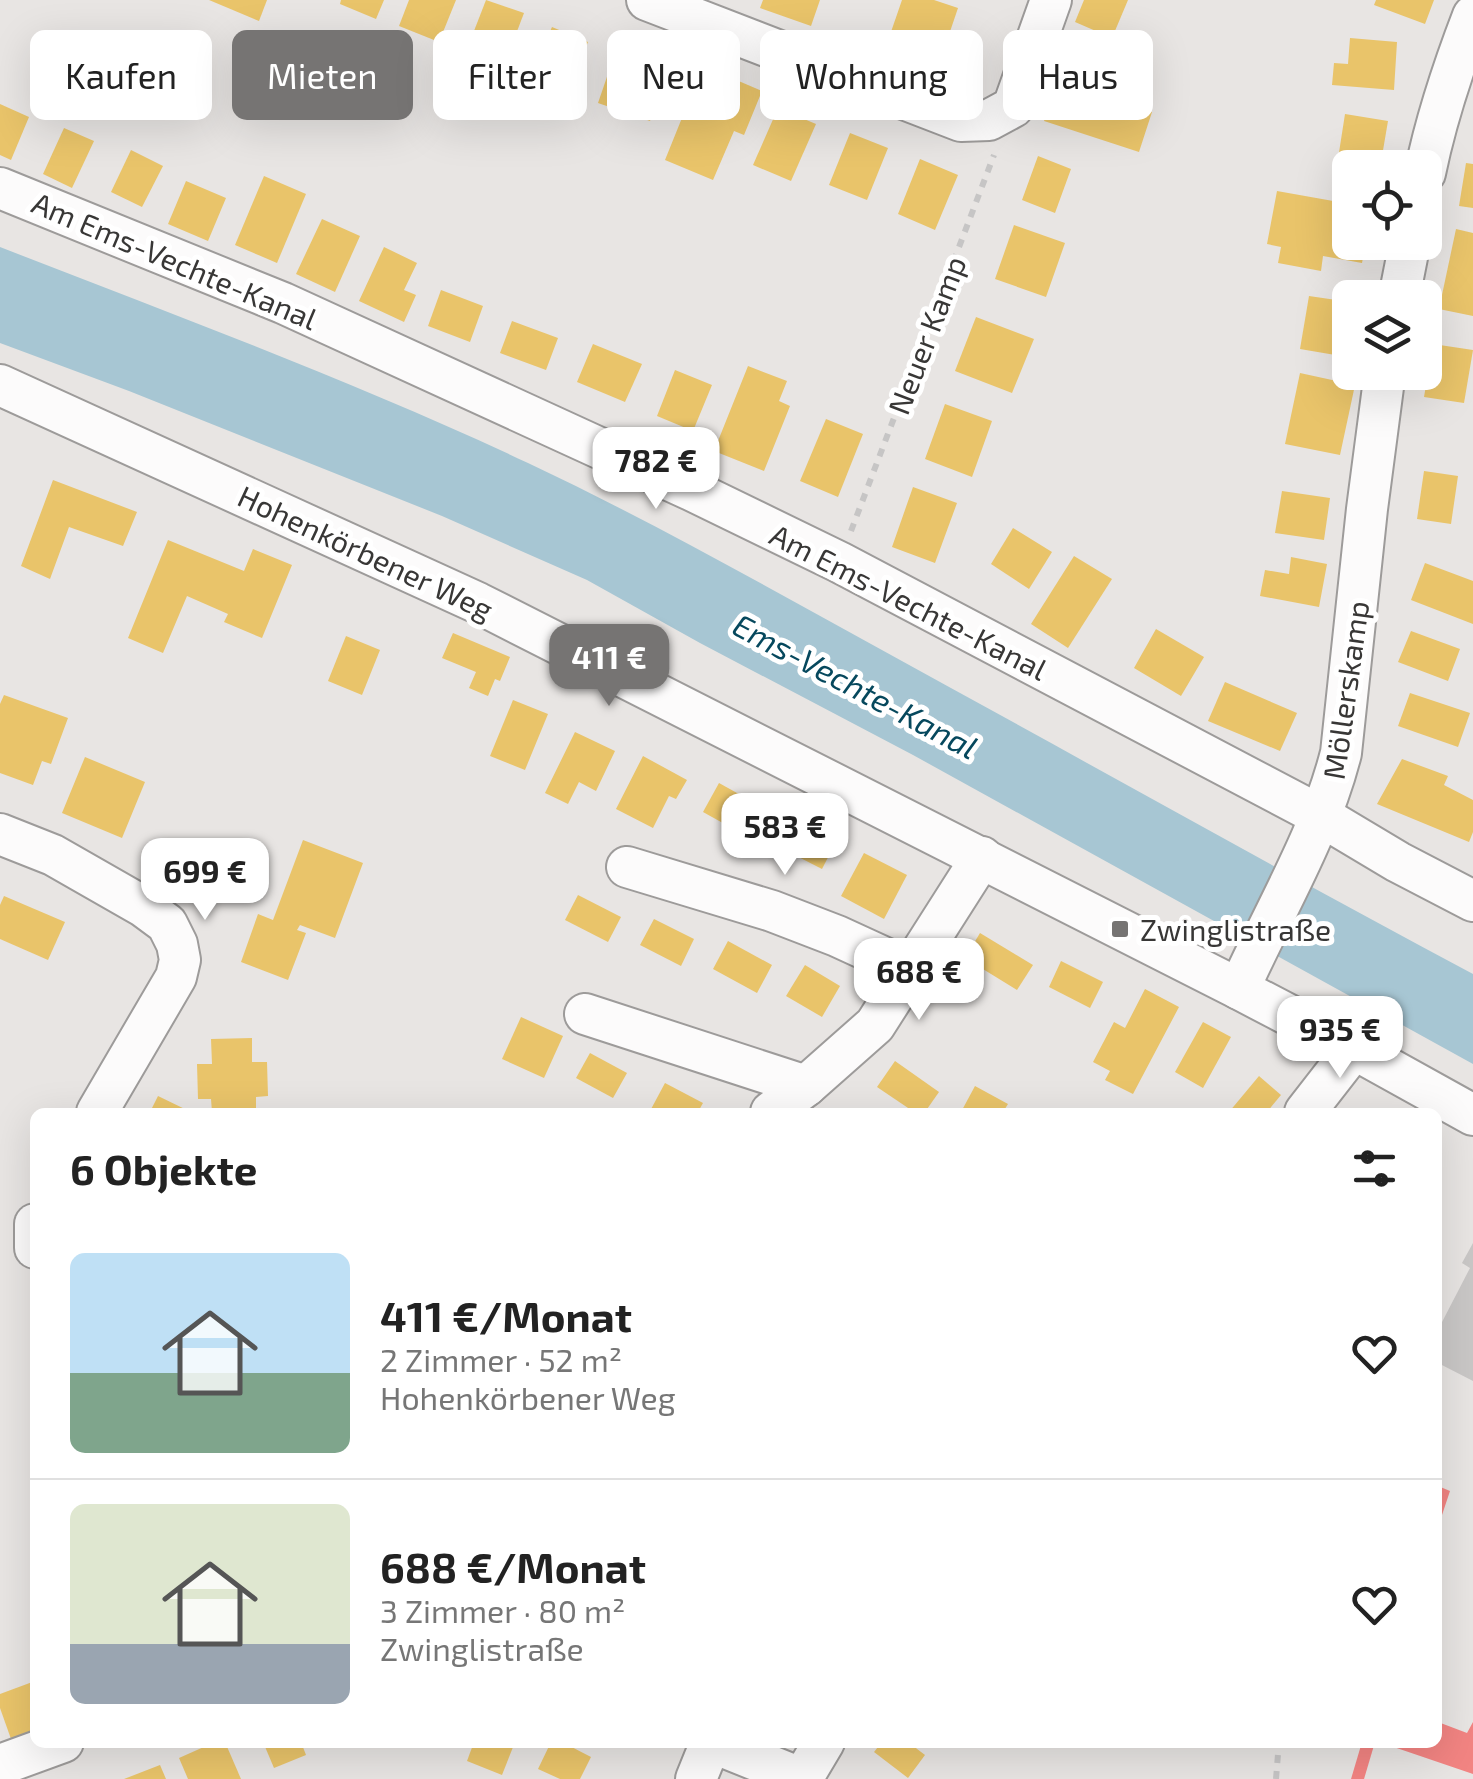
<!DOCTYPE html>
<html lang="de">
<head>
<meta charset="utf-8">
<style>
  :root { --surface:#fff; --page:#f6f6f6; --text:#222; --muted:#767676; --line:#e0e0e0; --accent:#767473 }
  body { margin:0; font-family:"Exo 2",sans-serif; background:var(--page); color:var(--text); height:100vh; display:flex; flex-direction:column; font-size:38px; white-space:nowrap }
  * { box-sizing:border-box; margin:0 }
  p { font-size:32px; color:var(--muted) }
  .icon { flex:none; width:55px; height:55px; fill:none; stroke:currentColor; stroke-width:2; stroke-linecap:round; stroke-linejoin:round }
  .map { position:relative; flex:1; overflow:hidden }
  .panel { position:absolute; left:30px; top:1108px; width:1412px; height:640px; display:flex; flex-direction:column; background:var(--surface); border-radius:15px; box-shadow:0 10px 40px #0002 }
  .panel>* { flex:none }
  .banner { position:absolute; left:30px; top:30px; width:1415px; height:90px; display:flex; gap:20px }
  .tools { position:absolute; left:1332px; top:150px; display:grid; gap:20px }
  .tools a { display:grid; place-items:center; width:110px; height:110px; border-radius:15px; background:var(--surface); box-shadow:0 10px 40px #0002; font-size:50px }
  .price { position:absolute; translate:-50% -85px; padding:0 22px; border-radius:20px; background:#fff; color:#222; font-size:32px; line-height:65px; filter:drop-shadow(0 2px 5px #0008) }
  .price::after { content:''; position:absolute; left:50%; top:60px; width:30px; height:22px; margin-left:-15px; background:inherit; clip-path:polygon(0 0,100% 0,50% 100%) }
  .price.on { background:var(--accent); color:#fff }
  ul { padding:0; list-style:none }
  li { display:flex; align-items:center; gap:30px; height:250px; padding:0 40px }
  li+li { border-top:2px solid var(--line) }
  li span { display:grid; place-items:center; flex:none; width:280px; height:200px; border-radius:15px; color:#555 }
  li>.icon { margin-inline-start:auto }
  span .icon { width:120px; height:120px; fill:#fffc; stroke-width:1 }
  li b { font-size:42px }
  h2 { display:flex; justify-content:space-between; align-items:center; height:120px; padding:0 40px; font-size:42px }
  .pill { padding:0 35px; border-radius:15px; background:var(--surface); box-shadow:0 10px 40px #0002; font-size:35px; line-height:90px }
  .pill.on { background:var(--accent); color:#fff }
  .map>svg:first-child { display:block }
  .water { fill:#a7c6d3 }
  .homes { fill:#e9c46a }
  .health { fill:#f28482 }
  .building { fill:#c9c7c6 }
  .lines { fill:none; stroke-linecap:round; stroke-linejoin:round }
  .minor-casing { stroke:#9d9b9a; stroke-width:44 }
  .path { stroke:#c6c5c5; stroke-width:6; stroke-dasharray:8 8; stroke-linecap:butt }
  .minor { stroke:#fcfbfb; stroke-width:40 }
  .poi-dot { fill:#767473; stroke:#fff; stroke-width:4 }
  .labels { text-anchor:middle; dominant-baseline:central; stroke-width:10; stroke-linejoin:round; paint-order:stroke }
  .street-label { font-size:30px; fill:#383736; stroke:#fff }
  .poi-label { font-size:30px; fill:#383736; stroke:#fff; text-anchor:start }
  .water-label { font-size:32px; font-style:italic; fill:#06485d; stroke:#fff }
</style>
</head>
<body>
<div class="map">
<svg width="1473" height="1779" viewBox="0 0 1473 1779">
  <rect width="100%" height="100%" fill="#e8e5e3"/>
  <path class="water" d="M0 247C177 316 356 382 528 463 645 518 758 582 871 644 1072 754 1271 866 1473 974V1064L913 755 700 643 587 580 442 516 129 391 0 343Z"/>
  <g class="homes">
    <path d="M209 0H267L259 21Z"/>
    <path d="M341 0H384L376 19 340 4Z"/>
    <path d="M409 0H456L439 42 399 26Z"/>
    <path d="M486 0 524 13 505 63 467 49Z"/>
    <path d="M763 0H820L811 26 760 8Z"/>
    <path d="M902 0H934L958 8 936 73 883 55Z"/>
    <path d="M1084 0H1128L1112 38 1075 22Z"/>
    <path d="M1376 0H1434L1425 24 1374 5Z"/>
    <path d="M552 27 588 42 571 83 534 69Z"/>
    <path d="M623 30 675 49 650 121 598 103Z"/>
    <path d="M1350 38 1397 42 1394 90 1332 85 1334 63 1348 64Z"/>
    <path d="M1064 61 1099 73 1092 93 1152 112 1139 152 1044 121Z"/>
    <path d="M727 76 762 91 744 135 734 131 713 180 665 160 688 103 711 113Z"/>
    <path d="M0 104 29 117 11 160 0 155Z"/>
    <path d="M778 108 816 124 791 181 753 165Z"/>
    <path d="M1345 114 1388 121 1380 168H1350V180L1335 178Z"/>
    <path d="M64 128 94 141 72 188 43 174Z"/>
    <path d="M850 133 888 148 867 200 829 185Z"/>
    <path d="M131 150 163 166 142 207 111 192Z"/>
    <path d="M1038 156 1071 169 1055 213 1022 200Z"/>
    <path d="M920 159 958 175 935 230 898 214Z"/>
    <path d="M1466 163 1473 164V208L1459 206Z"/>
    <path d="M264 176 306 194 277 263 235 245Z"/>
    <path d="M186 181 226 198 208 241 168 224Z"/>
    <path d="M1277 191 1350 204V242H1366L1362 263 1323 256 1321 271 1278 263 1281 247 1267 244Z"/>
    <path d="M322 219 360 236 335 292 296 274Z"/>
    <path d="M1014 225 1065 243 1046 297 995 279Z"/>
    <path d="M1456 229 1473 233V316L1439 309Z"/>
    <path d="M384 247 417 263 404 290 416 295 404 322 359 301Z"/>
    <path d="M441 290 483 306 470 342 428 326Z"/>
    <path d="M1309 296 1350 302V337L1347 357 1300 349Z"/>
    <path d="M976 317 1034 339 1012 393 955 371Z"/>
    <path d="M512 321 558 338 546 370 500 353Z"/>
    <path d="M593 344 642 364 625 402 577 382Z"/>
    <path d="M1433 344 1473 350 1464 403 1424 397Z"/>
    <path d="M748 366 787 381 779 401 790 406 764 471 714 451Z"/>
    <path d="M675 370 712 385 693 431 657 416Z"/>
    <path d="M1300 373 1355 385 1340 455 1285 444Z"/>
    <path d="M945 404 992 421 972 477 925 459Z"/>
    <path d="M826 419 863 434 838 497 800 481Z"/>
    <path d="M1424 471 1458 476 1451 524 1417 519Z"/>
    <path d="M53 480 137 512 123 546 69 527 50 579 21 566Z"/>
    <path d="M913 487 957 503 935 563 892 547Z"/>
    <path d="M1282 491 1330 498 1324 540 1275 533Z"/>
    <path d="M1013 528 1052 552 1029 589 991 564Z"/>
    <path d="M168 540 244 571 253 549 292 565 262 638 224 622 228 614 187 596 163 653 128 638Z"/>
    <path d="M1074 556 1112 579 1068 648 1031 624Z"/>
    <path d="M1291 557 1327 564 1319 607 1260 596 1265 570 1289 574Z"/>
    <path d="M1425 563 1473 581V624L1411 600Z"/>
    <path d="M1156 629 1204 657 1181 696 1134 668Z"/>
    <path d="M1411 631 1460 649 1448 681 1398 662Z"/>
    <path d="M453 633 510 657 500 681 495 679 488 696 469 688 476 672 442 658Z"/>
    <path d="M346 636 380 650 362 695 328 681Z"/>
    <path d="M1225 682 1297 713 1280 751 1208 721Z"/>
    <path d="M1410 693 1470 713 1458 747 1398 726Z"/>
    <path d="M4 695 68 718 51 764 42 761 33 785 0 773V704Z"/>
    <path d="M513 700 548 714 525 770 490 756Z"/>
    <path d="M575 732 615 751 596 791 579 782 568 804 545 793Z"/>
    <path d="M643 756 687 780 676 799 669 796 653 828 616 809Z"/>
    <path d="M85 757 145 782 122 838 62 813Z"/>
    <path d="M1402 759 1448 776 1444 785 1473 800V832L1469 842 1377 804Z"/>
    <path d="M719 783 764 808 748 837 703 812Z"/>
    <path d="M793 815 838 838 822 869 777 846Z"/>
    <path d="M303 840 363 863 335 938 300 925 297 930 306 933 288 980 241 962 258 914 273 920Z"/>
    <path d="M864 853 907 875 884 919 841 896Z"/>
    <path d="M578 895 621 917 608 942 565 920Z"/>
    <path d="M4 896 65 922 48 960 0 939V905Z"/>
    <path d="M654 919 694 939 681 966 640 945Z"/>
    <path d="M980 933 1033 965 1017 990 965 958Z"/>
    <path d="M728 941 772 965 757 993 713 969Z"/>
    <path d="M1061 961 1103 982 1090 1008 1049 987Z"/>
    <path d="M805 965 840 986 822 1017 786 996Z"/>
    <path d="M1145 989 1179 1007 1133 1094 1105 1080 1110 1071 1093 1062 1114 1022 1125 1028Z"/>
    <path d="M521 1017 563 1036 544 1078 502 1059Z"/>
    <path d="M1203 1022 1231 1037 1203 1088 1175 1072Z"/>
    <path d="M252 1038V1062H267L268 1096 256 1097V1112H212L211 1099H198L197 1064H212L211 1039Z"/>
    <path d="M590 1053 627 1073 613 1098 576 1078Z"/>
    <path d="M895 1061 939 1092 925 1112H914L877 1087Z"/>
    <path d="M1259 1076 1281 1095 1267 1112H1229Z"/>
    <path d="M665 1083 703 1103 698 1112 650 1111Z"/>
    <path d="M975 1086 1008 1104 1003 1112H961Z"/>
    <path d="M158 1096 191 1112H150Z"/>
    <path d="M35 1681V1730L11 1739 0 1708V1694Z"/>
    <path d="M215 1742H225L241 1779H188L179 1758Z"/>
    <path d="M263 1742H301L306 1755 274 1768Z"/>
    <path d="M474 1742H515L502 1775 467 1761Z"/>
    <path d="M551 1742H562L591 1757 580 1779H560L538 1769Z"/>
    <path d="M882 1742H908L925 1755 908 1778 874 1752Z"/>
    <path d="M160 1765 166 1779H124Z"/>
  </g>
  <g class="health">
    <path d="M1438 1486 1450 1491 1438 1527Z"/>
    <path d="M1438 1722 1467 1733 1473 1722V1774L1382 1743 1438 1742Z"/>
    <path d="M1362 1742H1375L1364 1779H1351Z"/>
  </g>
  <path class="building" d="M1473 1243V1381L1438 1363V1322L1441 1324 1470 1268 1462 1263Z"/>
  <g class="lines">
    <g class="minor-casing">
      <g id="minor">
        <path d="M647 0 961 121 989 120 1013 107 1051 0"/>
        <path d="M1425 173C1436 119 1453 68 1473 16"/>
        <path d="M0 188 283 303 691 490 839 562 1321 816 1398 862 1473 901"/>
        <path d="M1399 298 1410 242"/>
        <path d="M0 385 478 603 1239 989 1354 1049 1473 1115"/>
        <path d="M0 834 53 855 144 907 167 924 177 944 180 960 176 977 97 1112"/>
        <path d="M627 867 772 911 837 936 911 970"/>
        <path d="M1239 989C1274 911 1320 836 1341 753L1367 509 1385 372"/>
        <path d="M585 1014 806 1086"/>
        <path d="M771 1112 806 1086 875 1025 982 857"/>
        <path d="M1305 1112 1354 1049"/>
        <path d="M35 1224V1248"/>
        <path d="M711 1742 803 1779"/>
        <path d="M0 1765 63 1742"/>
        <path d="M696 1779 711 1742"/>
        <path d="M802 1779 824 1742"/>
      </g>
    </g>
    <g class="path">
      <path d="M851 531 994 155"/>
      <path d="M1276 1779 1279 1742"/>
    </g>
    <use href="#minor" class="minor"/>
  </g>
  <rect class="poi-dot" x="1110" y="919" width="20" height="20" rx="5"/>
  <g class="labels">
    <g class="street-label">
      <text transform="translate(175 260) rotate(23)">Am Ems-Vechte-Kanal</text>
      <text transform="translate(926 335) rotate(-69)">Neuer Kamp</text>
      <text transform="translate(366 552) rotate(25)">Hohenkörbener Weg</text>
      <text transform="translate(909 601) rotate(27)">Am Ems-Vechte-Kanal</text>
      <text transform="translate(1345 690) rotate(-82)">Möllerskamp</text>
    </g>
    <g class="poi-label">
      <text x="1140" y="929">Zwinglistraße</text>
    </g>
    <g class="water-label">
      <text transform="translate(856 685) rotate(28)">Ems-Vechte-Kanal</text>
    </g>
  </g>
</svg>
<div class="tools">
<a><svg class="icon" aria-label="locate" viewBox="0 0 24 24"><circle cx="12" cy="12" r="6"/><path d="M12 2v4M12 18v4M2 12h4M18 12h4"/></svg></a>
<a><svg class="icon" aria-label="layers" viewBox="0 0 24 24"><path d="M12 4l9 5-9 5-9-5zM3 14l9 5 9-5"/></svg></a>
</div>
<b class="price" style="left:656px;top:512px">782 €</b>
<b class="price on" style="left:609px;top:709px">411 €</b>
<b class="price" style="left:785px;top:878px">583 €</b>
<b class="price" style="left:205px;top:923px">699 €</b>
<b class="price" style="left:919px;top:1023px">688 €</b>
<b class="price" style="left:1340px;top:1081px">935 €</b>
<div class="banner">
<a class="pill">Kaufen</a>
<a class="pill on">Mieten</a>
<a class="pill">Filter</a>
<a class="pill">Neu</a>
<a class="pill">Wohnung</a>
<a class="pill">Haus</a>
</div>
<section class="panel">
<h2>6 Objekte<svg class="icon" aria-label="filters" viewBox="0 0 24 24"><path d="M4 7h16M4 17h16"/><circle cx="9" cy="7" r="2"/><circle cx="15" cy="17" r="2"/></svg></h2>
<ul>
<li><span style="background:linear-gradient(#bfe0f5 60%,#7fa58c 0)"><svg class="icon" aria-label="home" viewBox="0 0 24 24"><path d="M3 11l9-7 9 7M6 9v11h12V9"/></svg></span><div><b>411 €/Monat</b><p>2 Zimmer · 52 m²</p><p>Hohenkörbener Weg</p></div><svg class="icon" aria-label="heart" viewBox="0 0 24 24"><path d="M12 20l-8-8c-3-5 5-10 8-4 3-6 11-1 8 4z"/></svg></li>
<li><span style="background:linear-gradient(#dfe7d0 70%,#9aa5b1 0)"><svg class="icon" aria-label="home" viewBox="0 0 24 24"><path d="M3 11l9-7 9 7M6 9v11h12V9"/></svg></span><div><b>688 €/Monat</b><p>3 Zimmer · 80 m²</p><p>Zwinglistraße</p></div><svg class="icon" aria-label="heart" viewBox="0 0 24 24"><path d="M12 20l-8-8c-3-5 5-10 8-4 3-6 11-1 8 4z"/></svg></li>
</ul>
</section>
</div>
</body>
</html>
